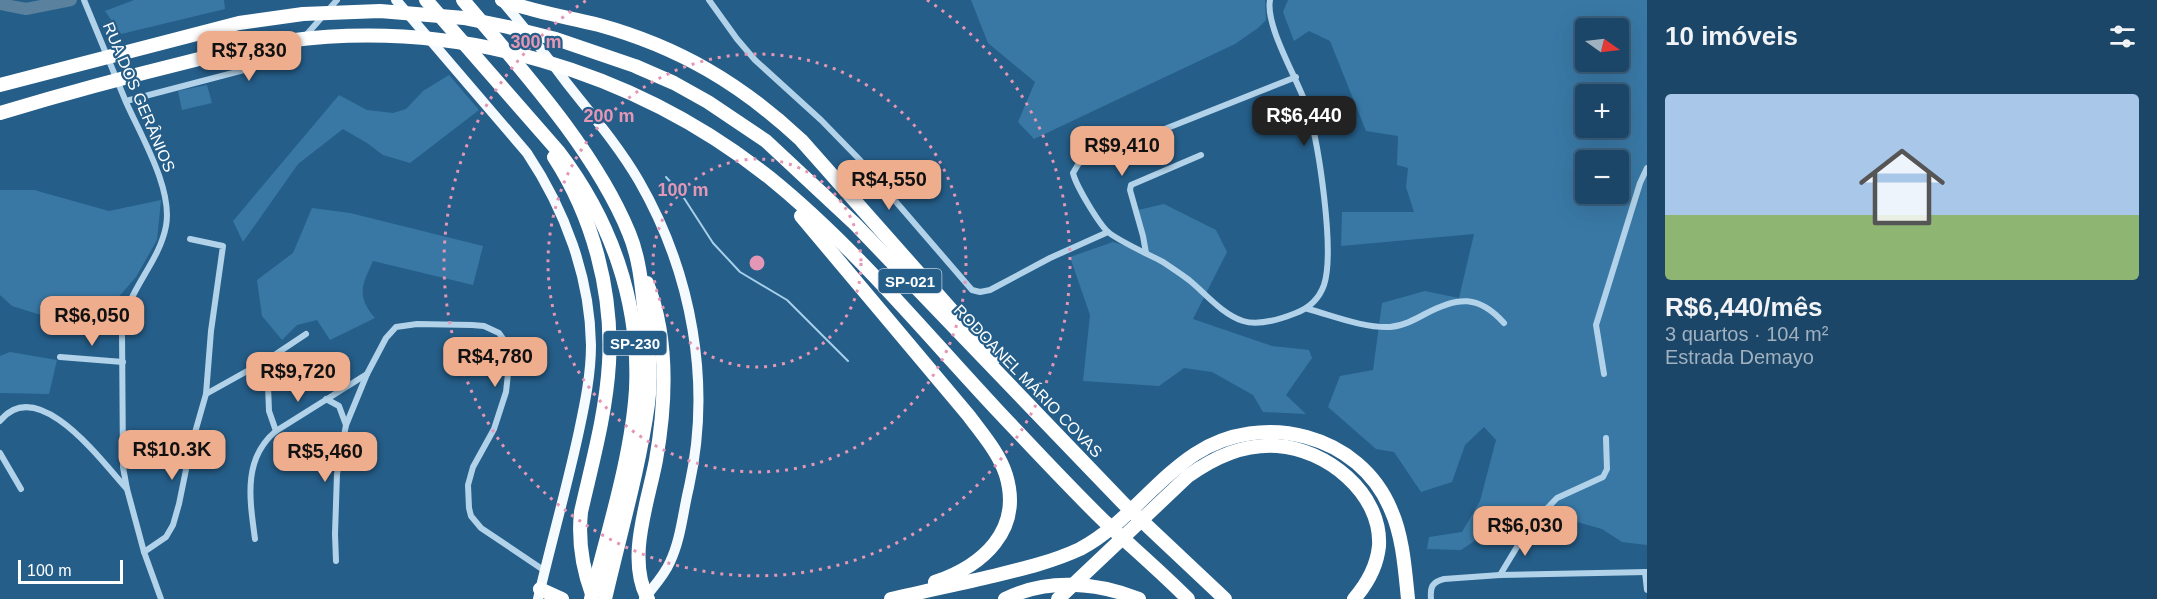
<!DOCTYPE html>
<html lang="pt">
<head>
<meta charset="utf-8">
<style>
  :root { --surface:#1c4667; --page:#295070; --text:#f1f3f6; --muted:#a0b1c0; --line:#3a5e7b; --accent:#eead8d }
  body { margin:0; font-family:Arial,sans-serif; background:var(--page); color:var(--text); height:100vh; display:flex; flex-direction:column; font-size:22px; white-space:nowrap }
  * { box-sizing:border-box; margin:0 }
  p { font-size:20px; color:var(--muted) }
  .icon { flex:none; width:33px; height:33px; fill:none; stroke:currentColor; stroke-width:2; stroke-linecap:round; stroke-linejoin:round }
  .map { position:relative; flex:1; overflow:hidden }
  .details { display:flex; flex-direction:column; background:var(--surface); width:510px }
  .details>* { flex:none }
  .needle { width:39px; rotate:104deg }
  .tools { position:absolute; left:1575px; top:18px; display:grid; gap:12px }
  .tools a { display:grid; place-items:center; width:54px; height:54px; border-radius:6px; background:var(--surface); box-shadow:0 6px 24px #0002,0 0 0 2px var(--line); font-size:30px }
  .scale { position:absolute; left:18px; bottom:15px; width:105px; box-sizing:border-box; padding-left:6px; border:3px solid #fff; border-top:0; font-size:16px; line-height:21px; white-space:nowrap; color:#fff; -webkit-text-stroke:4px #255e89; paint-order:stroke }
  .price { position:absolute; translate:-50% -51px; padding:0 14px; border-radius:12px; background:var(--accent); color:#111; font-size:20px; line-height:39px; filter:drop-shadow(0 2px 3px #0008) }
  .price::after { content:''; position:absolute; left:50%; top:36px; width:18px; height:14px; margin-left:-9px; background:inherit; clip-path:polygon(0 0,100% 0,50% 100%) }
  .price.on { background:#222; color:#fff }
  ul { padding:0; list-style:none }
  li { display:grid; align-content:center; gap:12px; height:318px; padding:0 18px }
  li span { display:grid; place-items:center; height:186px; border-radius:6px; color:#555 }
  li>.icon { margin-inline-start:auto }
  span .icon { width:108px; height:108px; fill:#fffc; stroke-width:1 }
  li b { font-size:26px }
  h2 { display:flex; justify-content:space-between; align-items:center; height:72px; padding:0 18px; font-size:26px }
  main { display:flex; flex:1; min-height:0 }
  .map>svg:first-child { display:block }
  .green { fill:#3978a5; fill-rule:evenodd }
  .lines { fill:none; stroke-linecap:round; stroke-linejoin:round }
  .stream { stroke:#a6cfea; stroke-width:2 }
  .river { stroke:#5a819e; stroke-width:12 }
  .minor { stroke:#b1d2e9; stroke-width:6 }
  .primary { stroke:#f5fafe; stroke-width:10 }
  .motorway { stroke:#fff; stroke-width:14 }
  .ring { fill:none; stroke:#e497b5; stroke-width:3; stroke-dasharray:3 6 }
  .labels { text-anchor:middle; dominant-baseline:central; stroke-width:4.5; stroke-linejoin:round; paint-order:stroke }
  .shield { fill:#255e89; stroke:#becfdc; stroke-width:1.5 }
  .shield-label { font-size:15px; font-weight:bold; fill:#fff }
  .street-label { font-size:16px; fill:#fff; stroke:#255e89 }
  .centre { fill:#e497b5; stroke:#255e89; stroke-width:3 }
  .ring-label { font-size:18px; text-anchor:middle; font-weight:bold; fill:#e497b5; stroke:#255e89; stroke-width:4.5; stroke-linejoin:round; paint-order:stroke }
</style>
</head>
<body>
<main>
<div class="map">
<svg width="1647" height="599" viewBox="0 0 1647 599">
  <rect width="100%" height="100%" fill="#255e89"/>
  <g class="green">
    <path d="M134 0H224L225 9 121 34 105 11Z"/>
    <path d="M971 0H1265L1266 20 1258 28 1235 44 1034 139 1018 122 1035 82 988 43Z"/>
    <path d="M1288 0H1647V545L1622 542 1602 529 1577 522 1553 520 1525 541 1497 526 1461 550 1427 549 1429 537 1462 532 1480 501 1496 440 1484 427 1465 445 1452 482 1421 492 1394 452 1376 449 1328 407 1340 376 1373 370 1382 303 1425 291 1459 298 1474 234 1341 246 1342 212H1414L1406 187 1408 168 1397 165 1398 136 1366 131 1330 41 1309 31 1294 41 1283 12ZM1586 28H1618V62H1586ZM1586 94H1618V128H1586ZM1586 160H1618V194H1586Z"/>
    <path d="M449 75 479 110 410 163 383 155 367 143 343 129 298 164 243 242 233 221 339 95 367 110 393 113 406 109 423 91Z"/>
    <path d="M207 85 212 103 182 110 178 91Z"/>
    <path d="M0 190H34L109 211 161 200 157 240 136 277 109 308 54 319 12 306 0 295Z"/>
    <path d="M1164 204 1216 230 1227 252 1193 319 1272 346 1309 350 1312 358 1286 395 1306 414 1263 412 1253 395 1212 372 1184 368 1159 386 1083 381 1090 315 1070 257 1113 242 1142 251 1146 238 1138 210Z"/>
    <path d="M312 208 350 213 483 246 473 285 373 261C362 285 356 296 375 318L330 340 317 320 297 325 282 340 262 316 257 280 293 253Z"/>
    <path d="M10 352 57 360 49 394 0 393V356Z"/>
  </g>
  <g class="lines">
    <path class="stream" d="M666 177 682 195 713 243 740 272 787 300 848 361"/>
    <path class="river" d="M0 4 26 9 71 0"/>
    <g class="minor">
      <path d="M84 0C98 34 112 68 126 102 141 136 173 189 166 226 159 264 125 292 122 331L123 467 127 489 144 552 161 599"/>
      <path d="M709 0 737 39 755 60 821 120 859 159 972 290 980 292 990 290 1050 258 1108 232"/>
      <path d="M1270 0C1265 27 1299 81 1308 110 1319 145 1335 252 1324 285 1319 299 1309 308 1296 313 1281 319 1259 326 1243 321 1222 314 1206 294 1189 280 1181 274 1172 268 1163 262 1150 255 1116 240 1107 231 1098 222 1076 186 1073 173L1079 163 1296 77"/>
      <path d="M126 101 275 62 293 50 337 0"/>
      <path d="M1146 253 1143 236 1130 190 1131 185 1201 155"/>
      <path d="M1308 309C1334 316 1363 328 1390 327 1403 326 1414 320 1425 314 1458 296 1479 295 1504 323"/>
      <path d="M60 357 123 362"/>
      <path d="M267 360 269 411 276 431 367 374"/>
      <path d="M1604 374 1596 325 1640 183 1647 168"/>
      <path d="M206 394 267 360 306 334"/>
      <path d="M326 399 339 406 346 425 337 474 335 534 336 561"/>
      <path d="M0 421C38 373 103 463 127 489"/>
      <path d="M346 425 367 374 386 338 396 327 417 324 472 325 484 326 499 333 509 347 510 355 506 392 494 429 473 467 468 485 469 508 471 516 481 528 545 571"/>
      <path d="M0 453 21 489"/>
      <path d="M255 539C250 501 242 459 276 431"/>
      <path d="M144 552 166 537 173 525 179 504 190 450 206 394 211 331 223 246 190 239"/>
      <path d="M1645 572 1647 590"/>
      <path d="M1500 575 1529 527 1557 498 1603 477 1607 469 1606 438"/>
      <path d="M1431 599C1430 587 1432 582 1444 579L1500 575 1647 572"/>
    </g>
    <g class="primary">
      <path d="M396 0 527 153C565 210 590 277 591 345 591 374 585 403 579 431 567 487 551 543 538 599"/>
      <path d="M501 0C524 26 545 54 566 82 591 114 618 145 639 181 692 273 712 383 689 487 683 511 681 539 670 562 664 576 653 587 644 599"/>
    </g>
    <g class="motorway">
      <path d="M426 0 558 151C611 220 640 302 636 389 632 456 607 534 591 599"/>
      <path d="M463 0C521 69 595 150 629 233 640 259 642 289 645 317 648 345 652 375 648 404 639 469 620 534 605 599"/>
      <path d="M502 0C533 12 567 17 599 25 679 47 741 84 801 140L994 358"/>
      <path d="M0 85 239 23 303 14 380 11 464 18 508 27 556 39 635 66 674 83 708 102 766 141 855 224 1124 504 1225 599"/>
      <path d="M0 113C63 94 126 77 191 61 223 53 255 45 287 41 459 18 635 71 770 178 854 246 924 332 997 410 1033 448 1068 486 1105 522 1133 548 1161 572 1188 599"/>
      <path d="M554 157C593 217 613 292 609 363 606 414 592 463 581 512 578 541 582 567 592 594"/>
      <path d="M801 216 969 416C983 435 999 453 1006 475 1023 531 982 566 935 582"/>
      <path d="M647 283C669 338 666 403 656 460 648 503 626 559 648 599"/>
      <path d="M540 589 562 599"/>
      <path d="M891 599C925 591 959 584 993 576 1022 569 1052 562 1080 549 1124 526 1154 481 1195 454 1262 410 1360 434 1391 510 1403 537 1405 570 1408 599"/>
      <path d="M1005 599C1047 578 1096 582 1139 599"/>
      <path d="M1058 599 1188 476C1215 457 1243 444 1277 446 1326 449 1382 493 1379 546 1377 566 1367 584 1354 599"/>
    </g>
  </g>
  <g class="ring">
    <circle cx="757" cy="263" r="104"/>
    <circle cx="757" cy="263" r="209"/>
    <path d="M927 0A313 313 0 1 1 587 0"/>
  </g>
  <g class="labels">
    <g class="shield">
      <rect x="878.5" y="269" width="63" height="24" rx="4.5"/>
      <rect x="603.5" y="331" width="63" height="24" rx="4.5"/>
    </g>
    <g class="shield-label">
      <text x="910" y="281">SP-021</text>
      <text x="635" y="343">SP-230</text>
    </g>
    <g class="street-label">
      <text transform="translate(139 97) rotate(67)">RUA DOS GERÂNIOS</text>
      <text transform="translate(1028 381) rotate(46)">RODOANEL MÁRIO COVAS</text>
    </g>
  </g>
  <circle cx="757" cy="263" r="9" class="centre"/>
  <g class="ring-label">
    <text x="536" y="48">300 m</text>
    <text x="609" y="122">200 m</text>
    <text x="683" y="196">100 m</text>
  </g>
</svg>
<div class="tools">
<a><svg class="needle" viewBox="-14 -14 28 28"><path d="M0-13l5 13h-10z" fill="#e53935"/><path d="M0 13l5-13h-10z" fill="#a0b1c0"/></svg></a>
<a>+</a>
<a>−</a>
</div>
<div class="scale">100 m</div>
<b class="price" style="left:249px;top:82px">R$7,830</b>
<b class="price on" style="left:1304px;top:147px">R$6,440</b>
<b class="price" style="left:1122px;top:177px">R$9,410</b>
<b class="price" style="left:889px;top:211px">R$4,550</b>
<b class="price" style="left:92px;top:347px">R$6,050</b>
<b class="price" style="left:495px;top:388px">R$4,780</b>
<b class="price" style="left:298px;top:403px">R$9,720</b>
<b class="price" style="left:172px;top:481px">R$10.3K</b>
<b class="price" style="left:325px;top:483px">R$5,460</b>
<b class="price" style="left:1525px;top:557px">R$6,030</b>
</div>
<section class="details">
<h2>10 imóveis<svg class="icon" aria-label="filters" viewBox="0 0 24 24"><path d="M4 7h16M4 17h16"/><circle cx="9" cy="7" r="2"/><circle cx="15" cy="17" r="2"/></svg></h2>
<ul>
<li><span style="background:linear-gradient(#a9c7e8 65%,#8fb573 0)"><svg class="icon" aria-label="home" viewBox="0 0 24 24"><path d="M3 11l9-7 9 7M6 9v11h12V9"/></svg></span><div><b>R$6,440/mês</b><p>3 quartos · 104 m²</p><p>Estrada Demayo</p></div></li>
</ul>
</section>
</main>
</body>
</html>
